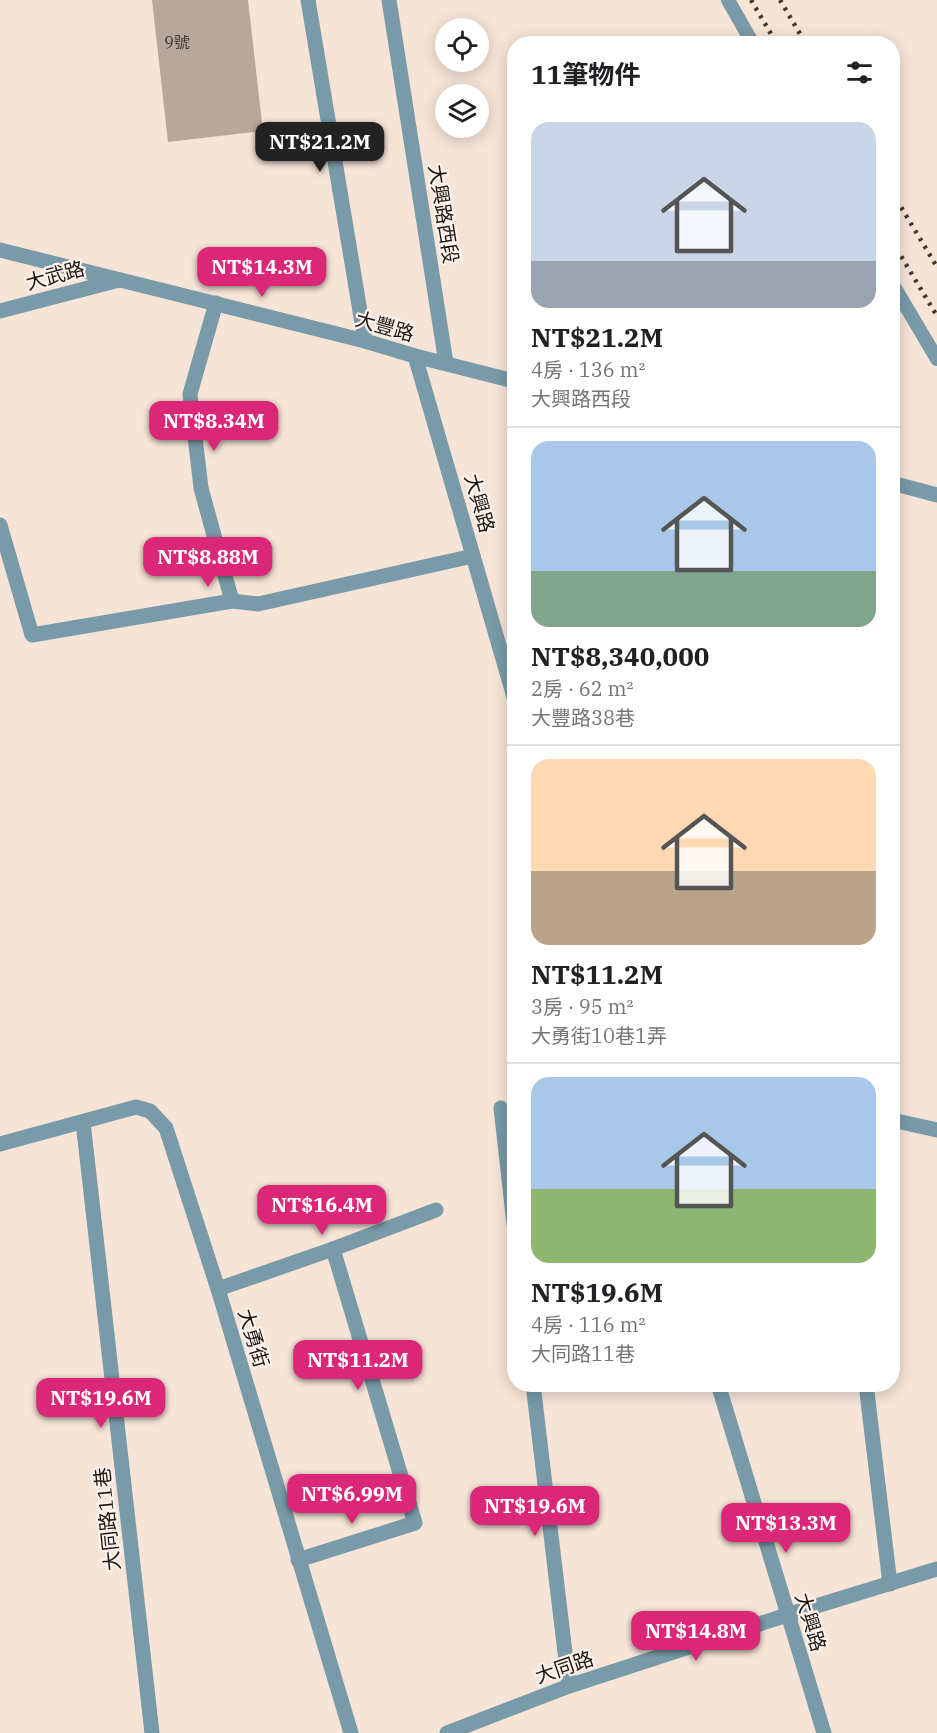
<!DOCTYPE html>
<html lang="zh-TW">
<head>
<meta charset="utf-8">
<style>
  :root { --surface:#fff; --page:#f2f2f2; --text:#202124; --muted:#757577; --line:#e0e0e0; --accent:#db2777 }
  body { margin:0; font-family:"IBM Plex Serif","Noto Sans TC",serif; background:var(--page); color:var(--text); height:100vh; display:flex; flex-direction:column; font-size:22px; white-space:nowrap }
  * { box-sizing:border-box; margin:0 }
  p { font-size:20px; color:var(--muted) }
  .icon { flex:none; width:33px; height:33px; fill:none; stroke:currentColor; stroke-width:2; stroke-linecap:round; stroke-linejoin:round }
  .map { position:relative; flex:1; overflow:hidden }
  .panel { position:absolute; left:507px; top:36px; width:393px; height:1356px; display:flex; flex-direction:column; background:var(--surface); border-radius:24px; box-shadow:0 3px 15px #0003 }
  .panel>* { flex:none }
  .fabs { position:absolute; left:435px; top:18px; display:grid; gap:12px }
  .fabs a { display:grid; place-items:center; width:54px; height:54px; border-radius:50%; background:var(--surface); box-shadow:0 3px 15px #0003; font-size:30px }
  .price { position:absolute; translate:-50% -51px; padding:0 14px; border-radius:12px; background:var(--accent); color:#fff; font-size:20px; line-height:39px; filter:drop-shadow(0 2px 3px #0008) }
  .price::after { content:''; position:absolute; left:50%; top:36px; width:18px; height:14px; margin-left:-9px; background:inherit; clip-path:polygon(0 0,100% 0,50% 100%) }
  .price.on { background:#222; color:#fff }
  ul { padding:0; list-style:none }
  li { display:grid; align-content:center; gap:12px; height:318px; padding:0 24px }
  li+li { border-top:2px solid var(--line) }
  li span { display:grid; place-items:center; height:186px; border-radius:18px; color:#555 }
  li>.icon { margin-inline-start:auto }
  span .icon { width:108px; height:108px; fill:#fffc; stroke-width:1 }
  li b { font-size:26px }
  h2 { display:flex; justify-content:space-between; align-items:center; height:72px; padding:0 24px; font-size:26px }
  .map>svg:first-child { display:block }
  .building { fill:#b8a79b }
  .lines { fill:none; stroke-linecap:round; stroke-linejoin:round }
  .lane { stroke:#799aa8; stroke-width:14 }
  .street { stroke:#799aa8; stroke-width:15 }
  .rail { stroke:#403832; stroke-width:4.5; stroke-dasharray:3 6; stroke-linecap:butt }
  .labels { text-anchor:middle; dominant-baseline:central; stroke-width:4.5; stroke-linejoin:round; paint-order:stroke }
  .number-label { font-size:16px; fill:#433a34 }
  .street-label { font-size:20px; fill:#1c1612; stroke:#fdf2eb }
</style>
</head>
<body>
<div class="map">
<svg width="937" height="1733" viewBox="0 0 937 1733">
  <rect width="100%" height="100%" fill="#f6e4d7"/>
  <path class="building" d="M152 0H248L263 131 168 142Z"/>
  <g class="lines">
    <g class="lane">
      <path d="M728 0 753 44"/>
      <path d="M892 283 937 359"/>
    </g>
    <g class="street">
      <path d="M308 0 365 341"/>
      <path d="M389 0 446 363"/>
      <path d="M0 250 365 341 415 356 514 381"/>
      <path d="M216 303 190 394 201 488 232 601"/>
      <path d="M0 311 119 280"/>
      <path d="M415 356 514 697"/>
      <path d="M892 483 937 495"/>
      <path d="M0 525 32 635 232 601 258 604 473 556"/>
      <path d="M501 1108 514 1224"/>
      <path d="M892 1120 937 1130"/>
      <path d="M83 1122 152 1733"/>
      <path d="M0 1144 136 1107 150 1111 166 1128 218 1289 351 1733"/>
      <path d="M218 1289 333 1249 436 1210"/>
      <path d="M533 1384 569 1686"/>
      <path d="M718 1384 824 1733"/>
      <path d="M866 1384 890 1584"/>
      <path d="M298 1560 415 1523 333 1249"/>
      <path d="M447 1733 569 1686 787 1615 937 1569"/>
    </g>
    <g class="rail">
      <path d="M751 0 777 44"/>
      <path d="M780 0 806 44"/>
      <path d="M892 192 937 267"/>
      <path d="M892 241 937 316"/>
    </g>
  </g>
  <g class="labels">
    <g class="number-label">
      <text x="177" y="42">9號</text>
    </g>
    <g class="street-label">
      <text transform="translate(444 214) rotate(81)">大興路西段</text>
      <text transform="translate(55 275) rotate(-15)">大武路</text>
      <text transform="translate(385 326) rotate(16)">大豐路</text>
      <text transform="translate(480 503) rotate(74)">大興路</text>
      <text transform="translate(254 1338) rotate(73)">大勇街</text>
      <text transform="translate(107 1519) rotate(-96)">大同路11巷</text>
      <text transform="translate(811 1622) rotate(73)">大興路</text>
      <text transform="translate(564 1667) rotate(-19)">大同路</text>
    </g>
  </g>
</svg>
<div class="fabs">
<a><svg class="icon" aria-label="locate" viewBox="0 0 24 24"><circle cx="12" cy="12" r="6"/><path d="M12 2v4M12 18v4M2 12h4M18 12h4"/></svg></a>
<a><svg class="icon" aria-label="layers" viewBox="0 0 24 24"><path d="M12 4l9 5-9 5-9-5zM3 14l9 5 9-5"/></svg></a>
</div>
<b class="price on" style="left:320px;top:173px">NT$21.2M</b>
<b class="price" style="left:262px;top:298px">NT$14.3M</b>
<b class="price" style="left:214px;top:452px">NT$8.34M</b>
<b class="price" style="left:208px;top:588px">NT$8.88M</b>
<b class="price" style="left:322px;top:1236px">NT$16.4M</b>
<b class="price" style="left:358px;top:1391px">NT$11.2M</b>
<b class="price" style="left:101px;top:1429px">NT$19.6M</b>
<b class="price" style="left:352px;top:1525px">NT$6.99M</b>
<b class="price" style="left:535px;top:1537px">NT$19.6M</b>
<b class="price" style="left:786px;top:1554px">NT$13.3M</b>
<b class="price" style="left:696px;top:1662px">NT$14.8M</b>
<section class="panel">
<h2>11筆物件<svg class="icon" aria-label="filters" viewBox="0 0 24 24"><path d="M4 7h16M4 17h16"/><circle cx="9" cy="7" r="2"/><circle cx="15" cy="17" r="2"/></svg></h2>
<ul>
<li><span style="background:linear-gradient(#c9d6e8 75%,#9aa5b1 0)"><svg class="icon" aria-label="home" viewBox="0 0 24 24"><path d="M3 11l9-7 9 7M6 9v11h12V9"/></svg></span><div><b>NT$21.2M</b><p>4房 · 136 m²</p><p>大興路西段</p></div></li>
<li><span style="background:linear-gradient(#a9c7e8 70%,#7fa58c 0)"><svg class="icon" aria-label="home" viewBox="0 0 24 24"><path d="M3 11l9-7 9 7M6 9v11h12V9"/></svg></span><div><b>NT$8,340,000</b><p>2房 · 62 m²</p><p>大豐路38巷</p></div></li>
<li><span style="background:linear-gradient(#ffd9b3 60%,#b9a48a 0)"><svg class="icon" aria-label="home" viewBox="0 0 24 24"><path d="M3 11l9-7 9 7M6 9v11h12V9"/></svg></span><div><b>NT$11.2M</b><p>3房 · 95 m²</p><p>大勇街10巷1弄</p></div></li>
<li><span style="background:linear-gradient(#a9c7e8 60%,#8fb573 0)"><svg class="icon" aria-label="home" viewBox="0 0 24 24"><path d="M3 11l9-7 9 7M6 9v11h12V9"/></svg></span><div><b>NT$19.6M</b><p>4房 · 116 m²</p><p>大同路11巷</p></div></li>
</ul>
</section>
</div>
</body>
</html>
